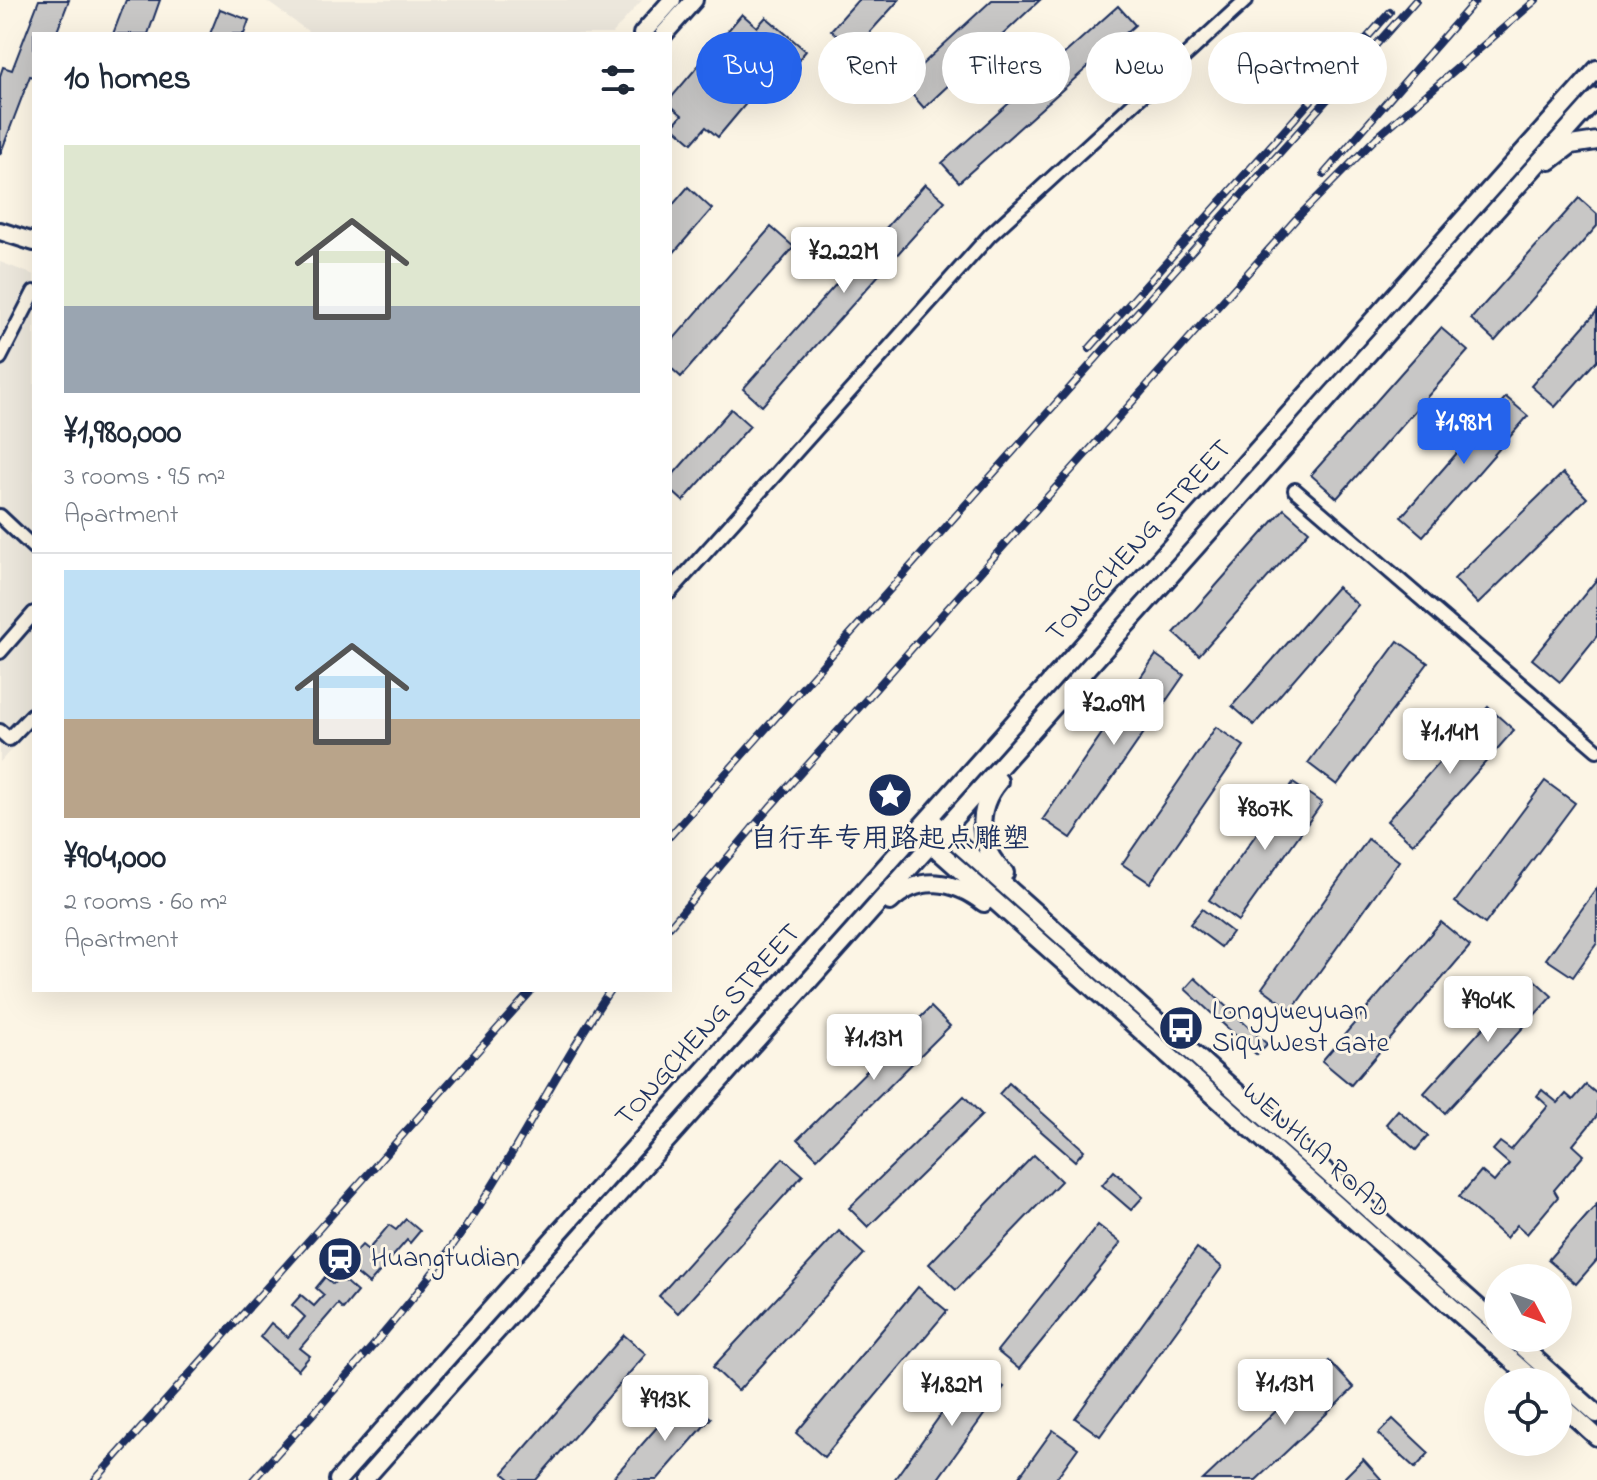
<!DOCTYPE html>
<html lang="en">
<head>
<meta charset="utf-8">
<style>
  :root { --surface:#fff; --page:#f2f2f3; --text:#1f2937; --muted:#747a83; --line:#e0e1e3; --accent:#2563eb }
  body { margin:0; font-family:"Indie Flower","LXGW WenKai TC",sans-serif; background:var(--page); color:var(--text); height:100vh; display:flex; flex-direction:column; font-size:30px; white-space:nowrap }
  * { box-sizing:border-box; margin:0 }
  p { font-size:26px; color:var(--muted) }
  .icon { flex:none; width:44px; height:44px; fill:none; stroke:currentColor; stroke-width:2; stroke-linecap:round; stroke-linejoin:round }
  .map { position:relative; flex:1; overflow:hidden }
  .drawer { position:absolute; left:32px; top:32px; width:640px; height:960px; display:flex; flex-direction:column; background:var(--surface); border-radius:0px; box-shadow:0 8px 32px #0002 }
  .drawer>* { flex:none }
  .banner { position:absolute; left:696px; top:32px; width:760px; height:72px; display:flex; gap:16px }
  .needle { width:52px; rotate:131deg }
  .fabs { position:absolute; left:1484px; top:1264px; display:grid; gap:16px }
  .fabs a { display:grid; place-items:center; width:88px; height:88px; border-radius:50%; background:var(--surface); box-shadow:0 8px 32px #0002; font-size:40px }
  .price { position:absolute; translate:-50% -68px; padding:0 18px; border-radius:8px; background:#fff; color:#222; font-size:26px; line-height:52px; filter:drop-shadow(0 2px 4px #0008) }
  .price::after { content:''; position:absolute; left:50%; top:48px; width:24px; height:18px; margin-left:-12px; background:inherit; clip-path:polygon(0 0,100% 0,50% 100%) }
  .price.active { background:var(--accent); color:#fff }
  ul { padding:0; list-style:none }
  li { display:grid; align-content:center; gap:16px; height:424px; padding:0 32px }
  li+li { border-top:2px solid var(--line) }
  li span { display:grid; place-items:center; height:248px; border-radius:0px; color:#555 }
  li>.icon { margin-inline-start:auto }
  span .icon { width:144px; height:144px; fill:#fffc; stroke-width:1 }
  li b { font-size:34px }
  h2 { display:flex; justify-content:space-between; align-items:center; height:96px; padding:0 32px; font-size:34px }
  .pill { padding:0 28px; border-radius:36px; background:var(--surface); box-shadow:0 8px 32px #0002; font-size:28px; line-height:72px }
  .pill.active { background:var(--accent); color:#fff }
  .map>svg:first-child { display:block }
  .built { fill:#ece7dc }
  .building { fill:#c8c7c6; stroke:#1b2f5e; stroke-width:2 }
  .lines { fill:none; stroke-linecap:round; stroke-linejoin:round }
  .street-casing { stroke:#1b2f5e; stroke-width:18 }
  .secondary-casing { stroke:#1b2f5e; stroke-width:22 }
  .street { stroke:#fcf5e5; stroke-width:12 }
  .secondary { stroke:#fcf5e5; stroke-width:16 }
  .rail-casing { stroke:#1b2f5e; stroke-width:8 }
  .rail { stroke:#fcf5e5; stroke-width:5; stroke-dasharray:15; stroke-linecap:butt }
  .labels { text-anchor:middle; dominant-baseline:central; stroke-width:6; stroke-linejoin:round; paint-order:stroke }
  .street-label { font-size:28px; fill:#1b2f5e; stroke:#fcf5e5 }
  .poi-label { font-size:28px; fill:#1b2f5e; stroke:#fcf5e5; text-anchor:start }
</style>
</head>
<body>
<div class="map">
<svg width="1597" height="1480" viewBox="0 0 1597 1480">
  <rect width="100%" height="100%" fill="#fcf5e5"/>
  <filter id="ink" filterUnits="userSpaceOnUse"><feTurbulence type="fractalNoise" baseFrequency=".0125" numOctaves="2"/><feDisplacementMap in="SourceGraphic" scale="16" xChannelSelector="R" yChannelSelector="G"/><feConvolveMatrix kernelMatrix="1 2 1 2 8 2 1 2 1" color-interpolation-filters="sRGB"/></filter>
  <g filter="url(#ink)">
    <g class="built">
      <path d="M265 0H642L612 34H312Z"/>
      <path d="M0 262 34 275V724L0 762Z"/>
    </g>
    <g class="building">
      <path d="M39 0H69L56 34H34V77L30 76 0 155V76L3 67 12 70Z"/>
      <path d="M126 0H160L148 34H113Z"/>
      <path d="M858 0H899L853 51 831 30Z"/>
      <path d="M992 0H1040L924 108 902 83Z"/>
      <path d="M1118 6 1135 25 959 182 942 163Z"/>
      <path d="M220 9 249 20 244 34H210Z"/>
      <path d="M742 14 757 27 766 17 806 51 779 82 770 75 718 137 706 127 692 143 672 126 682 115 670 105V99Z"/>
      <path d="M925 184 945 201 762 406 743 389Z"/>
      <path d="M688 187 712 209 670 257V208Z"/>
      <path d="M1579 198 1597 214V226L1495 341 1471 319Z"/>
      <path d="M771 227 794 247 681 377 670 367V343Z"/>
      <path d="M1597 311V360L1555 407 1531 386Z"/>
      <path d="M1441 328 1468 351 1337 498 1311 475Z"/>
      <path d="M1506 397 1528 416 1423 536 1401 517Z"/>
      <path d="M731 409 750 426 683 501 674 493 670 498V478Z"/>
      <path d="M1563 473 1587 498 1478 604 1454 579Z"/>
      <path d="M1284 509 1309 531 1199 655 1174 633Z"/>
      <path d="M1597 579V636L1560 682 1532 659Z"/>
      <path d="M1337 587 1358 605 1254 725 1232 706Z"/>
      <path d="M1398 641 1428 663 1337 785 1308 763Z"/>
      <path d="M1156 655 1184 675 1071 838 1043 819Z"/>
      <path d="M1488 707 1514 730 1413 844 1387 821Z"/>
      <path d="M1216 727 1244 746 1150 883 1122 864Z"/>
      <path d="M1545 781 1575 803 1485 924 1455 902Z"/>
      <path d="M1293 783 1322 803 1238 921 1209 900Z"/>
      <path d="M1368 839 1399 861 1292 1010 1262 988Z"/>
      <path d="M1597 888V943L1573 977 1546 959Z"/>
      <path d="M1202 909 1232 932 1221 947 1190 924Z"/>
      <path d="M1441 922 1470 946 1351 1085 1322 1061Z"/>
      <path d="M1530 976 1552 996 1445 1113 1424 1093Z"/>
      <path d="M1195 978 1267 1044 1257 1055 1185 989Z"/>
      <path d="M931 1007 950 1026 817 1158 798 1139Z"/>
      <path d="M1009 1083 1084 1150 1075 1161 999 1094Z"/>
      <path d="M1586 1085 1597 1094V1116L1573 1145 1584 1155 1554 1190 1558 1197 1527 1234 1517 1225 1506 1238 1459 1197 1481 1171 1494 1182 1509 1164 1493 1150 1500 1142 1511 1150 1548 1106 1537 1096 1542 1090 1558 1103 1566 1094 1573 1100Z"/>
      <path d="M964 1096 982 1115 868 1227 849 1208Z"/>
      <path d="M1398 1110 1428 1136 1416 1150 1386 1124Z"/>
      <path d="M1034 1155 1061 1181 956 1290 929 1264Z"/>
      <path d="M783 1158 803 1175 678 1313 659 1296Z"/>
      <path d="M1114 1171 1143 1197 1131 1210 1102 1185Z"/>
      <path d="M1597 1204V1260L1576 1284 1548 1260Z"/>
      <path d="M406 1219 420 1231 410 1243 407 1240 369 1284 350 1268 354 1263 349 1259 362 1245 368 1250 389 1225 396 1230Z"/>
      <path d="M1098 1225 1121 1243 1019 1369 997 1351Z"/>
      <path d="M839 1231 864 1254 738 1391 713 1367Z"/>
      <path d="M1197 1248 1222 1267 1100 1436 1075 1418Z"/>
      <path d="M325 1277 333 1284 340 1277 357 1292 343 1309 338 1304 300 1348 310 1356 298 1370 260 1337 271 1323 288 1337 305 1317 292 1305 301 1295 314 1306 324 1295 316 1288Z"/>
      <path d="M918 1287 947 1311 824 1457 796 1433Z"/>
      <path d="M624 1335 646 1354 536 1480H511L503 1473Z"/>
      <path d="M1329 1361 1354 1388 1256 1480H1203Z"/>
      <path d="M975 1367 1004 1387 937 1480H894Z"/>
      <path d="M685 1395 711 1418 657 1480H611Z"/>
      <path d="M1393 1419 1429 1453 1415 1468 1378 1434Z"/>
      <path d="M1053 1430 1078 1448 1055 1480H1017Z"/>
      <path d="M1363 1459 1382 1480H1342Z"/>
    </g>
    <g class="lines">
      <g class="street-casing">
        <g id="street">
          <path d="M0 358 34 292"/>
          <path d="M1295 490 1597 750"/>
          <path d="M0 516 34 548"/>
          <path d="M670 592 990 235 1246 0"/>
          <path d="M0 652 34 613"/>
          <path d="M0 731 9 739 34 713"/>
        </g>
      </g>
      <g class="secondary-casing">
        <g id="secondary">
          <path d="M642 34 672 0"/>
          <path d="M664 34 694 0"/>
          <path d="M1550 161 1571 145 1597 141"/>
          <path d="M0 231 34 242"/>
          <path d="M999 781C975 809 977 848 1005 873"/>
          <path d="M935 823 1498 1325"/>
          <path d="M924 838 1536 1382"/>
          <path d="M890 902C919 874 954 880 984 903"/>
          <path d="M1512 1338 1597 1414"/>
          <path d="M1558 1402 1597 1437"/>
          <path d="M338 1480 1597 69"/>
          <path d="M364 1480 1597 97"/>
        </g>
      </g>
      <use href="#street" class="street"/>
      <use href="#secondary" class="secondary"/>
      <g class="rail-casing">
        <g id="rail">
          <path d="M1324 174 1476 0"/>
          <path d="M1089 349 1390 12"/>
          <path d="M670 836 1416 0"/>
          <path d="M670 926 770 807 1296 219 1376 138 1536 0"/>
          <path d="M95 1480 532 990"/>
          <path d="M253 1480C325 1400 399 1322 461 1234 515 1156 557 1069 610 990"/>
        </g>
      </g>
      <use href="#rail" class="rail"/>
    </g>
  </g>
  <defs>
    <g id="sight-disc" transform="scale(2.3)"><circle r="9.5" fill="#1b2f5e" stroke="#fcf5e5"/><path d="M0-6L1.8-2.2L6-1.7L2.9 1.2L3.7 5.4L0 3.3L-3.7 5.4L-2.9 1.2L-6-1.7L-1.8-2.2Z" fill="#fff"/></g>
    <g id="bus-disc" transform="scale(2.3)"><circle r="9.5" fill="#1b2f5e" stroke="#fcf5e5"/><path d="M-5-6H5V4H4V6H2V4H-2V6H-4V4H-5ZM-3.5-4V0h7V-4ZM-3.5 1.2v1.5H-2V1.2ZM2 1.2v1.5H3.5V1.2Z" fill="#fff"/></g>
    <g id="station-disc" transform="scale(2.3)"><circle r="9.5" fill="#1b2f5e" stroke="#fcf5e5"/><path d="M-3-6H3Q5-6 5-4V2Q5 4 3 4L4.5 6H3L1.5 4h-3L-3 6H-4.5L-3 4Q-5 4-5 2V-4Q-5-6-3-6ZM-3.5-4v3h7v-3ZM-3.5 1v1.5H-2V1ZM2 1v1.5H3.5V1Z" fill="#fff"/></g>
  </defs>
  <g fill-rule="evenodd">
    <use href="#sight-disc" x="890" y="795"/>
    <use href="#bus-disc" x="1181" y="1028"/>
    <use href="#station-disc" x="340" y="1259"/>
  </g>
  <g class="labels">
    <g class="street-label">
      <text transform="translate(1140 542) rotate(-48)">TONGCHENG STREET</text>
      <text transform="translate(709 1026) rotate(-48)">TONGCHENG STREET</text>
      <text transform="translate(1315 1151) rotate(42)">WENHUA ROAD</text>
    </g>
    <g class="poi-label">
      <text x="890" y="840" text-anchor="middle">自行车专用路起点雕塑</text>
      <text x="1212" y="1012">Longyueyuan<tspan x="1212" dy="32">Siqu West Gate</tspan></text>
      <text x="371" y="1259">Huangtudian</text>
    </g>
  </g>
</svg>
<div class="fabs">
<a><svg class="needle" viewBox="-14 -14 28 28"><path d="M0-13l5 13h-10z" fill="#e53935"/><path d="M0 13l5-13h-10z" fill="#747a83"/></svg></a>
<a><svg class="icon" aria-label="locate" viewBox="0 0 24 24"><circle cx="12" cy="12" r="6"/><path d="M12 2v4M12 18v4M2 12h4M18 12h4"/></svg></a>
</div>
<b class="price" style="left:844px;top:295px">¥2.22M</b>
<b class="price active" style="left:1464px;top:466px">¥1.98M</b>
<b class="price" style="left:1114px;top:747px">¥2.09M</b>
<b class="price" style="left:1450px;top:776px">¥1.14M</b>
<b class="price" style="left:1265px;top:852px">¥807K</b>
<b class="price" style="left:1488px;top:1044px">¥904K</b>
<b class="price" style="left:874px;top:1082px">¥1.13M</b>
<b class="price" style="left:1285px;top:1427px">¥1.13M</b>
<b class="price" style="left:952px;top:1428px">¥1.82M</b>
<b class="price" style="left:665px;top:1443px">¥913K</b>
<div class="banner">
<a class="pill active">Buy</a>
<a class="pill">Rent</a>
<a class="pill">Filters</a>
<a class="pill">New</a>
<a class="pill">Apartment</a>
</div>
<section class="drawer">
<h2>10 homes<svg class="icon" aria-label="filters" viewBox="0 0 24 24"><path d="M4 7h16M4 17h16"/><circle cx="9" cy="7" r="2"/><circle cx="15" cy="17" r="2"/></svg></h2>
<ul>
<li><span style="background:linear-gradient(#dfe7d0 65%,#9aa5b1 0)"><svg class="icon" aria-label="home" viewBox="0 0 24 24"><path d="M3 11l9-7 9 7M6 9v11h12V9"/></svg></span><div><b>¥1,980,000</b><p>3 rooms · 95 m²</p><p>Apartment</p></div></li>
<li><span style="background:linear-gradient(#bfe0f5 60%,#b9a48a 0)"><svg class="icon" aria-label="home" viewBox="0 0 24 24"><path d="M3 11l9-7 9 7M6 9v11h12V9"/></svg></span><div><b>¥904,000</b><p>2 rooms · 60 m²</p><p>Apartment</p></div></li>
</ul>
</section>
</div>
</body>
</html>
